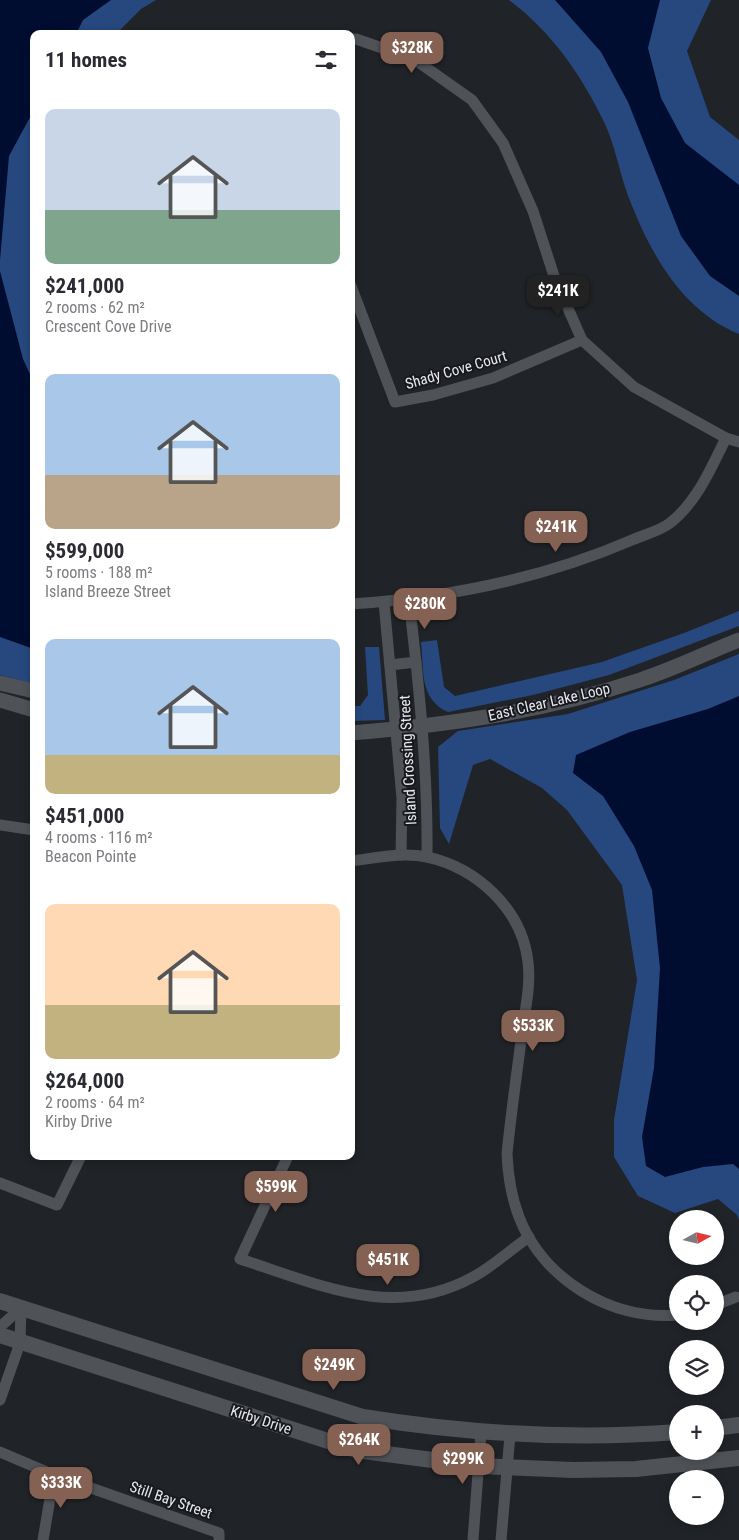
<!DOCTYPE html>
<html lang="en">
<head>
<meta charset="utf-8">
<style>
  :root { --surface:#fff; --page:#f7f7f7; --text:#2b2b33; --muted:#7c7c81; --accent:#846152 }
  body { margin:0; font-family:"Roboto Condensed",sans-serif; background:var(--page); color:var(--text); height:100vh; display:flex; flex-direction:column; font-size:19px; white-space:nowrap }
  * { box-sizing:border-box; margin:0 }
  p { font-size:16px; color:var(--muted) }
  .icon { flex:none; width:28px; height:28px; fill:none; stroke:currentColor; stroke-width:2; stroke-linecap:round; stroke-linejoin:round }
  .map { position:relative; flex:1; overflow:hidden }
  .panel { position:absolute; left:30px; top:30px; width:325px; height:1130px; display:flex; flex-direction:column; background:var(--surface); border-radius:10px; box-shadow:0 2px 8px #0003 }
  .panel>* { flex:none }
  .needle { width:32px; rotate:82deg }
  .fabs { position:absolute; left:669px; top:1210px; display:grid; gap:10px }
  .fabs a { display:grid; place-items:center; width:55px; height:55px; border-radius:50%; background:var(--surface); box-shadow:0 2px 8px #0003; font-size:25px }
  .price { position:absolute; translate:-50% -42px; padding:0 11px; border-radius:10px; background:var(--accent); color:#fff; font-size:16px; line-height:32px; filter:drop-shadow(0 1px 2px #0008) }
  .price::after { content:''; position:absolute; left:50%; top:30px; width:15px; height:11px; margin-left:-8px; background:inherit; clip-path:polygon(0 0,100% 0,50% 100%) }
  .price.active { background:#222; color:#fff }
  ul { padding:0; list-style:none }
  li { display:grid; align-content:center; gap:10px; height:265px; padding:0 15px }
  li span { display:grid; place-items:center; height:155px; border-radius:10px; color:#555 }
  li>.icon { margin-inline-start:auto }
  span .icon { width:90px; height:90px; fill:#fffc; stroke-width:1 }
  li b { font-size:21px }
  h2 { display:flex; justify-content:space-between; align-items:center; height:60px; padding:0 15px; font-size:21px }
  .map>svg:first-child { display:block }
  .green { fill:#26487e }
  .water { fill:#000d30 }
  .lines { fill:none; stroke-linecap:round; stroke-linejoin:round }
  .minor { stroke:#4f5257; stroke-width:11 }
  .tertiary { stroke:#4f5257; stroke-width:15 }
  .secondary { stroke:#4f5257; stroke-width:16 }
  .labels { text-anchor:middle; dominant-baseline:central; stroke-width:4; stroke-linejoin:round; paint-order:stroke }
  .street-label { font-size:15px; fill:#e7e9ec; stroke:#17191e }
</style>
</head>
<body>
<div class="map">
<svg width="739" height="1540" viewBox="0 0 739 1540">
  <rect width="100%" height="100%" fill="#202327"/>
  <g class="green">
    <path d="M0 0H156L141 9 116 34H34V684L0 675Z"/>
    <path d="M509 0H711L687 51 710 117 739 140V334C680 310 648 249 627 193 619 170 615 146 605 124 582 76 552 32 509 0Z"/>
    <path d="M739 611V626L609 675 533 695 448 712C419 699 424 670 421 642L437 640 444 687 455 696 602 662 684 633Z"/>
    <path d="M365 647H379L385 720 351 721V706H360L368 695Z"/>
    <path d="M739 654V1220L737 1215 718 1199 675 1213 638 1196 614 1157V1120L637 980 622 885 567 810 542 788 490 759 473 765 449 844 440 828 438 747 458 731 568 714 674 680Z"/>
  </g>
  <g class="water">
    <path d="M0 0H111L83 20 76 34H34V110L9 156 0 260Z"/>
    <path d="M555 0H660L648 48 661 98 685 143 739 185V296L710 276 681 236 628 102 601 52Z"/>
    <path d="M0 271 23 359 34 383V649L0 637Z"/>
    <path d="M739 696V1169L733 1164 703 1167 665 1177 646 1166 642 1137 654 1068 660 968 652 890 634 846 603 796 573 773 576 755 630 732 708 709Z"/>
  </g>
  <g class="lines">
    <g class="minor">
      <path d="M351 39H356L414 59 472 100 503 143 533 211 555 279 582 340 634 387 726 438 739 442"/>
      <path d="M351 286 395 402 433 395 493 378 582 340"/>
      <path d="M409 600C419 686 428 770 427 857"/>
      <path d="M384 602 402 798 401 855"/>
      <path d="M351 604C446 598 544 578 632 540 643 535 660 531 670 523 697 502 711 468 726 438"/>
      <path d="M390 665 416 662"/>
      <path d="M0 825 34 830"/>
      <path d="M351 861C376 858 402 852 427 857 477 868 522 909 528 962 531 985 525 1010 522 1033 517 1073 511 1113 507 1154 508 1176 511 1196 519 1217 543 1279 611 1321 678 1315"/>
      <path d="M288 1156 240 1259C318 1284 393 1321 473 1277 492 1267 510 1250 529 1237"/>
      <path d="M0 1183 57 1205 81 1156"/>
      <path d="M715 1305 736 1297"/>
      <path d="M0 1327 21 1308"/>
      <path d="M0 1400 20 1343 21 1308"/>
      <path d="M0 1452 54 1475 219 1533V1540"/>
      <path d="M43 1540 54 1475"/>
      <path d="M473 1540 481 1433"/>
      <path d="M501 1540 510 1435"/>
    </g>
    <g class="tertiary">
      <path d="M0 683 34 691"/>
      <path d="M0 700 34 710"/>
      <path d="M351 733C448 725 547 711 640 680 674 669 706 653 739 640"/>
    </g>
    <g class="secondary">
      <path d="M0 1301 363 1417C468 1434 571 1440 678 1432"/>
      <path d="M0 1335 356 1450 478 1466 573 1470 636 1469 739 1458"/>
      <path d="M715 1428 739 1425"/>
    </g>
  </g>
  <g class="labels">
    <g class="street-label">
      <text transform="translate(456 370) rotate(-16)">Shady Cove Court</text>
      <text transform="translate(549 702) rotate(-13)">East Clear Lake Loop</text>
      <text transform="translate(408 760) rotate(-93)">Island Crossing Street</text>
      <text transform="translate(261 1420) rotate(18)">Kirby Drive</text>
      <text transform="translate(171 1500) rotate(19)">Still Bay Street</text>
    </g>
  </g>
</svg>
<div class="fabs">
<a><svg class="needle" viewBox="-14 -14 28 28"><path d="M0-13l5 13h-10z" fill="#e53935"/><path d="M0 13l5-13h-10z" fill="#7c7c81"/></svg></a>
<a><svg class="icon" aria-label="locate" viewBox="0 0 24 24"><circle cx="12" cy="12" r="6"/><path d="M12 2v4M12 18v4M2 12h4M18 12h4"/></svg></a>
<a><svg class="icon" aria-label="layers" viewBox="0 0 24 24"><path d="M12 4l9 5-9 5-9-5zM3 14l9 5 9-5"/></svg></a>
<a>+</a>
<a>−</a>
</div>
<b class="price" style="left:412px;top:74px">$328K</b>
<b class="price active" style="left:558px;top:317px">$241K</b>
<b class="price" style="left:556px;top:553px">$241K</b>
<b class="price" style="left:425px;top:630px">$280K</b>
<b class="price" style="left:533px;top:1052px">$533K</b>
<b class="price" style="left:276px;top:1213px">$599K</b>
<b class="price" style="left:388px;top:1286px">$451K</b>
<b class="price" style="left:334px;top:1391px">$249K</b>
<b class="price" style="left:359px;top:1466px">$264K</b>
<b class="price" style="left:463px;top:1485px">$299K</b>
<b class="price" style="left:61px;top:1509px">$333K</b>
<section class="panel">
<h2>11 homes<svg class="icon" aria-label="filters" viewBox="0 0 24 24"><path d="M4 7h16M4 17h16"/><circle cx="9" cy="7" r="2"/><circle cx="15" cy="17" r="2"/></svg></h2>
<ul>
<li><span style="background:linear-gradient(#c9d6e8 65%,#7fa58c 0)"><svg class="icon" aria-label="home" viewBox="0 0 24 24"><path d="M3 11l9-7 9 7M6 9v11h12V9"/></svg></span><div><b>$241,000</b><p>2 rooms · 62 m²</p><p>Crescent Cove Drive</p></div></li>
<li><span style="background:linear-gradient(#a9c7e8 65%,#b9a48a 0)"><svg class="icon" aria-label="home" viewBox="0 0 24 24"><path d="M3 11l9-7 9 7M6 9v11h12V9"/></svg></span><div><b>$599,000</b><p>5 rooms · 188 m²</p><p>Island Breeze Street</p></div></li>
<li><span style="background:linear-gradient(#a9c7e8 75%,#c2b280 0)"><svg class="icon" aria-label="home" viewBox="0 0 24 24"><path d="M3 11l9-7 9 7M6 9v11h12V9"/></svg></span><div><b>$451,000</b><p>4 rooms · 116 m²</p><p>Beacon Pointe</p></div></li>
<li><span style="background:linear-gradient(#ffd9b3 65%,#c2b280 0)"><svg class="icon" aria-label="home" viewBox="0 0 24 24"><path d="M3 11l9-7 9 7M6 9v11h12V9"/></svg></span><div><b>$264,000</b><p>2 rooms · 64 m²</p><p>Kirby Drive</p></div></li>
</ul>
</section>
</div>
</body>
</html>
